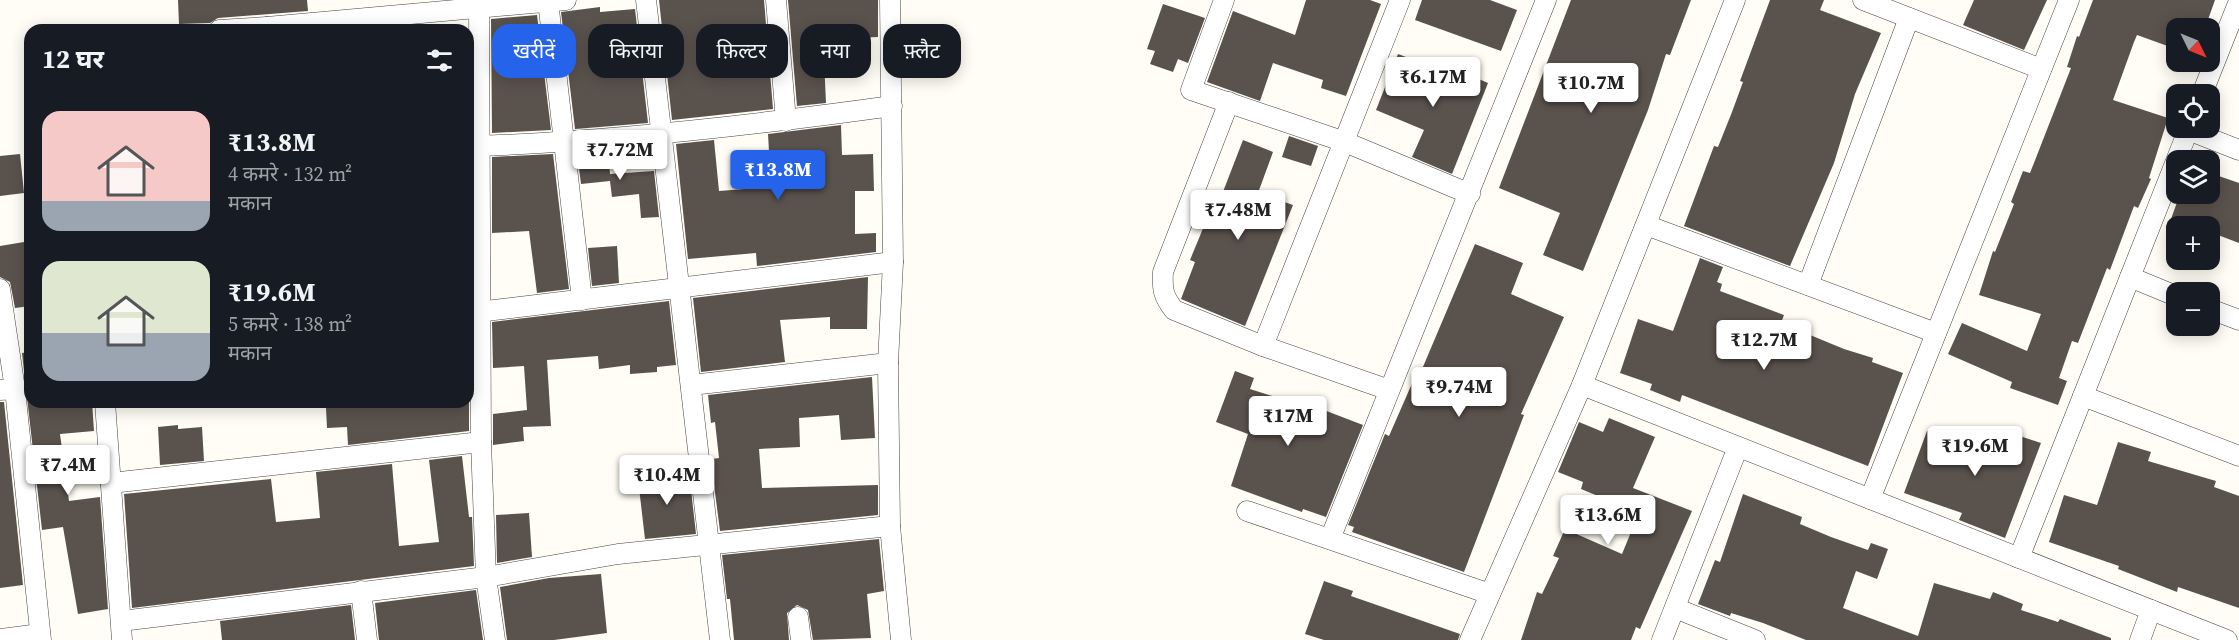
<!DOCTYPE html>
<html lang="hi">
<head>
<meta charset="utf-8">
<style>
  :root { --surface:#171b24; --page:#242831; --text:#f1f3f6; --muted:#9ea1a6; --accent:#2563eb }
  body { margin:0; font-family:"Source Serif 4","Noto Sans Devanagari",serif; background:var(--page); color:var(--text); height:100vh; display:flex; flex-direction:column; font-size:22px; white-space:nowrap }
  * { box-sizing:border-box; margin:0 }
  p { font-size:20px; color:var(--muted) }
  .icon { flex:none; width:33px; height:33px; fill:none; stroke:currentColor; stroke-width:2; stroke-linecap:round; stroke-linejoin:round }
  .map { position:relative; flex:1; overflow:hidden }
  .details { position:absolute; left:24px; top:24px; width:450px; height:384px; display:flex; flex-direction:column; background:var(--surface); border-radius:18px; box-shadow:0 3px 15px #0003 }
  .details>* { flex:none }
  .hud { position:absolute; left:492px; top:24px; width:570px; height:54px; display:flex; gap:12px }
  .needle { width:39px; rotate:133deg }
  .fabs { position:absolute; left:2166px; top:18px; display:grid; gap:12px }
  .fabs a { display:grid; place-items:center; width:54px; height:54px; border-radius:12px; background:var(--surface); box-shadow:0 3px 15px #0003; font-size:30px }
  .price { position:absolute; translate:-50% -51px; padding:0 14px; border-radius:6px; background:#fff; color:#222; font-size:20px; line-height:39px; filter:drop-shadow(0 2px 3px #0008) }
  .price::after { content:''; position:absolute; left:50%; top:36px; width:18px; height:14px; margin-left:-9px; background:inherit; clip-path:polygon(0 0,100% 0,50% 100%) }
  .price.active { background:var(--accent); color:#fff }
  ul { padding:0; list-style:none }
  li { display:flex; align-items:center; gap:18px; height:150px; padding:0 18px }
  li span { display:grid; place-items:center; flex:none; width:168px; height:120px; border-radius:18px; color:#555 }
  li>.icon { margin-inline-start:auto }
  span .icon { width:72px; height:72px; fill:#fffc; stroke-width:1 }
  li b { font-size:26px }
  h2 { display:flex; justify-content:space-between; align-items:center; height:72px; padding:0 18px; font-size:26px }
  .tag { padding:0 21px; border-radius:18px; background:var(--surface); box-shadow:0 3px 15px #0003; font-size:21px; line-height:54px }
  .tag.active { background:var(--accent); color:#fff }
  .map>svg:first-child { display:block }
  .building { fill:#5a524d }
  .lines { fill:none; stroke-linecap:round; stroke-linejoin:round }
  .minor-casing { stroke:#444; stroke-width:21 }
  .minor { stroke:#fff; stroke-width:20 }
</style>
</head>
<body>
<div class="map">
<svg width="2239" height="640" viewBox="0 0 2239 640">
  <rect width="100%" height="100%" fill="#fffdf5"/>
  <g class="building">
    <path d="M178 0H307L308 11 218 18 210 23 179 24Z"/>
    <path d="M659 0H764L773 109 672 120Z"/>
    <path d="M788 0H878V37L823 39 826 103 797 106Z"/>
    <path d="M1306 0H1370L1381 4 1346 96 1321 88 1323 80 1273 63 1260 101 1207 82 1233 11 1295 35Z"/>
    <path d="M1422 0H1490L1517 10 1501 51 1415 20Z"/>
    <path d="M1571 0H1691L1670 55 1666 54 1648 110 1583 271 1543 255 1560 213 1499 188Z"/>
    <path d="M1770 0H1824L1820 10 1881 33 1855 94 1834 163 1790 266 1684 226 1714 146 1718 147 1732 112 1743 82 1740 81Z"/>
    <path d="M1974 0H2047L2024 50 1963 25Z"/>
    <path d="M2093 0H2215L2205 28H2176V49L2137 35 2134 42 2113 100 2168 118 2149 178 2151 179 2138 208 2134 206 2110 270 2107 268 2078 343 2072 341 2059 378 2067 381 2058 405 2010 388 2012 382 1948 354 1962 323 2027 351 2041 314 1979 295 1993 251 1995 252 2014 204 2011 202 2023 171 2030 173 2071 68 2067 67 2077 36 2079 37Z"/>
    <path d="M1163 4 1205 18 1188 63 1178 59 1173 72 1150 64 1155 51 1147 49Z"/>
    <path d="M600 7V12L635 9 648 123 575 129 561 12Z"/>
    <path d="M537 15 551 130 492 133 491 19Z"/>
    <path d="M1398 54 1446 72 1448 66 1488 83 1452 174 1412 157 1424 130 1376 110Z"/>
    <path d="M841 125 842 155 873 154 874 191H855V234L876 233V252L757 266 756 253 688 259 676 144 714 140 719 191 771 187 768 134Z"/>
    <path d="M1289 136 1318 146 1311 166 1282 157Z"/>
    <path d="M1243 140 1273 152 1258 193 1293 205 1245 326 1181 299 1195 262 1190 260 1204 226 1209 228Z"/>
    <path d="M608 150 610 174 654 171 659 217 641 218 639 194 612 197 610 181 581 184 577 153Z"/>
    <path d="M20 154 24 193 0 196V156Z"/>
    <path d="M553 154 569 289 537 293 529 231 492 233V157Z"/>
    <path d="M2210 173 2239 183V243L2210 232V226H2193L2171 219 2180 194H2210Z"/>
    <path d="M30 241V306L15 308 10 282 0 277V246Z"/>
    <path d="M1475 244 1523 263 1511 294 1564 317 1521 414 1524 415 1464 572 1352 532 1354 527 1348 525 1385 434 1389 436 1414 379 1417 381Z"/>
    <path d="M617 246 619 283 592 286 588 248Z"/>
    <path d="M1700 258 1723 267 1717 282 1722 284 1720 291 1784 315 1781 323 1844 349 1873 358 1872 362 1903 373 1868 466 1682 395 1680 402 1650 390 1652 384 1620 373 1638 319 1673 331Z"/>
    <path d="M868 277 867 329H830V317L780 320 785 362 701 372 693 298Z"/>
    <path d="M669 301 676 365 657 367V372L630 374V365L599 369 598 356 547 360 551 426 523 427 524 441 493 445V414L527 410 524 366 493 368 492 322Z"/>
    <path d="M30 352V402H92L94 431 60 434 69 501 100 497 108 609 78 614 63 527 42 530 22 353Z"/>
    <path d="M1235 371 1254 378 1250 389 1288 401 1290 397 1363 425 1326 517 1303 509 1302 512 1231 486 1248 434 1216 422Z"/>
    <path d="M872 377 875 438 841 440 839 415 799 418 800 447 759 449 762 488 878 485V515L720 531 712 469V459L719 458 715 422 711 423 708 395Z"/>
    <path d="M0 402H4L23 585 0 588Z"/>
    <path d="M384 402H469V431L348 445 347 427 327 428 326 408Z"/>
    <path d="M1609 418 1655 437 1633 488 1692 511 1640 629 1636 627 1631 640H1521L1537 592 1542 594 1559 558 1553 556 1565 529 1622 554 1636 520 1637 512 1581 489 1583 482 1558 472 1579 422 1603 432Z"/>
    <path d="M178 425V429L202 427 204 461 160 465 158 427Z"/>
    <path d="M1993 427 2041 443 2005 538 1959 520 1962 513 1904 493 1927 431 1984 451Z"/>
    <path d="M2118 442 2151 452 2148 461 2216 481 2214 487 2239 496V608L2178 587 2177 592 2118 569 2119 566 2049 542 2064 495 2097 505Z"/>
    <path d="M462 456 469 517H472L474 566 132 608 124 494 271 479 276 522 320 518 316 472 392 464 399 546 439 542 429 460Z"/>
    <path d="M689 472 696 534 645 539 638 479Z"/>
    <path d="M1743 494 1802 517 1800 524 1831 537 1868 550 1871 543 1888 549 1877 579 1856 571 1843 608 1918 636 1934 583 1990 599 1993 592 2023 604 2021 610 2058 622 2060 619 2111 638V640H1806L1763 623 1731 613 1730 616 1698 604 1715 560 1720 562Z"/>
    <path d="M529 513 532 557 497 563 496 515Z"/>
    <path d="M879 539 884 591 867 594 871 638 813 640 808 610 797 605 787 613 789 640H734L730 599H727L722 555Z"/>
    <path d="M601 574 607 633 554 640H507L500 587 549 578Z"/>
    <path d="M1324 581 1353 591 1351 596 1460 634 1458 640H1324L1305 634Z"/>
    <path d="M476 590 483 640H379L375 603Z"/>
    <path d="M351 605 355 640H222L220 621Z"/>
  </g>
  <g class="lines">
    <g class="minor-casing">
      <g id="minor">
        <path d="M646 0 720 640"/>
        <path d="M776 0 786 121"/>
        <path d="M890 0 893 262 888 363 890 526 901 640"/>
        <path d="M1224 0 1191 90 1345 142 1470 194"/>
        <path d="M1863 0 2041 69"/>
        <path d="M548 1 582 300"/>
        <path d="M479 8 481 442 486 577 495 640"/>
        <path d="M219 30 267 27"/>
        <path d="M267 30V27L566 0"/>
        <path d="M2202 94 2239 1"/>
        <path d="M1229 102 1163 272C1162 289 1163 296 1174 310L1263 346"/>
        <path d="M2188 130 2239 150"/>
        <path d="M478 146C617 141 755 125 892 106"/>
        <path d="M1646 225 1936 333"/>
        <path d="M2130 277 2176 296"/>
        <path d="M1808 285 1909 18"/>
        <path d="M0 289 15 389"/>
        <path d="M2210 309 2239 320"/>
        <path d="M469 313 893 262"/>
        <path d="M691 385 888 363"/>
        <path d="M1582 385 2227 640"/>
        <path d="M0 390 15 389 41 640"/>
        <path d="M1389 390 1263 346 1400 0"/>
        <path d="M2083 396 2239 456"/>
        <path d="M105 402 122 640"/>
        <path d="M111 483 481 442"/>
        <path d="M1870 499 2069 0"/>
        <path d="M1247 511 1490 594"/>
        <path d="M1330 539 1546 0"/>
        <path d="M2019 558 2189 128"/>
        <path d="M361 591 367 640"/>
        <path d="M1675 608 1755 640"/>
        <path d="M798 617 801 640"/>
        <path d="M121 621 486 577 618 554 890 526"/>
        <path d="M0 639 40 634"/>
        <path d="M1470 640 1582 385 1735 0"/>
        <path d="M1662 640 1738 447"/>
        <path d="M2140 640 2151 610"/>
      </g>
    </g>
    <use href="#minor" class="minor"/>
  </g>
</svg>
<div class="fabs">
<a><svg class="needle" viewBox="-14 -14 28 28"><path d="M0-13l5 13h-10z" fill="#e53935"/><path d="M0 13l5-13h-10z" fill="#9ea1a6"/></svg></a>
<a><svg class="icon" aria-label="locate" viewBox="0 0 24 24"><circle cx="12" cy="12" r="6"/><path d="M12 2v4M12 18v4M2 12h4M18 12h4"/></svg></a>
<a><svg class="icon" aria-label="layers" viewBox="0 0 24 24"><path d="M12 4l9 5-9 5-9-5zM3 14l9 5 9-5"/></svg></a>
<a>+</a>
<a>−</a>
</div>
<b class="price" style="left:1433px;top:108px">₹6.17M</b>
<b class="price" style="left:1591px;top:114px">₹10.7M</b>
<b class="price" style="left:620px;top:181px">₹7.72M</b>
<b class="price active" style="left:778px;top:201px">₹13.8M</b>
<b class="price" style="left:1238px;top:241px">₹7.48M</b>
<b class="price" style="left:1764px;top:371px">₹12.7M</b>
<b class="price" style="left:1459px;top:418px">₹9.74M</b>
<b class="price" style="left:1288px;top:447px">₹17M</b>
<b class="price" style="left:1975px;top:477px">₹19.6M</b>
<b class="price" style="left:68px;top:496px">₹7.4M</b>
<b class="price" style="left:667px;top:506px">₹10.4M</b>
<b class="price" style="left:1608px;top:546px">₹13.6M</b>
<div class="hud">
<a class="tag active">खरीदें</a>
<a class="tag">किराया</a>
<a class="tag">फ़िल्टर</a>
<a class="tag">नया</a>
<a class="tag">फ़्लैट</a>
</div>
<section class="details">
<h2>12 घर<svg class="icon" aria-label="filters" viewBox="0 0 24 24"><path d="M4 7h16M4 17h16"/><circle cx="9" cy="7" r="2"/><circle cx="15" cy="17" r="2"/></svg></h2>
<ul>
<li><span style="background:linear-gradient(#f6c9c9 75%,#9aa5b1 0)"><svg class="icon" aria-label="home" viewBox="0 0 24 24"><path d="M3 11l9-7 9 7M6 9v11h12V9"/></svg></span><div><b>₹13.8M</b><p>4 कमरे · 132 m²</p><p>मकान</p></div></li>
<li><span style="background:linear-gradient(#dfe7d0 60%,#9aa5b1 0)"><svg class="icon" aria-label="home" viewBox="0 0 24 24"><path d="M3 11l9-7 9 7M6 9v11h12V9"/></svg></span><div><b>₹19.6M</b><p>5 कमरे · 138 m²</p><p>मकान</p></div></li>
</ul>
</section>
</div>
</body>
</html>
